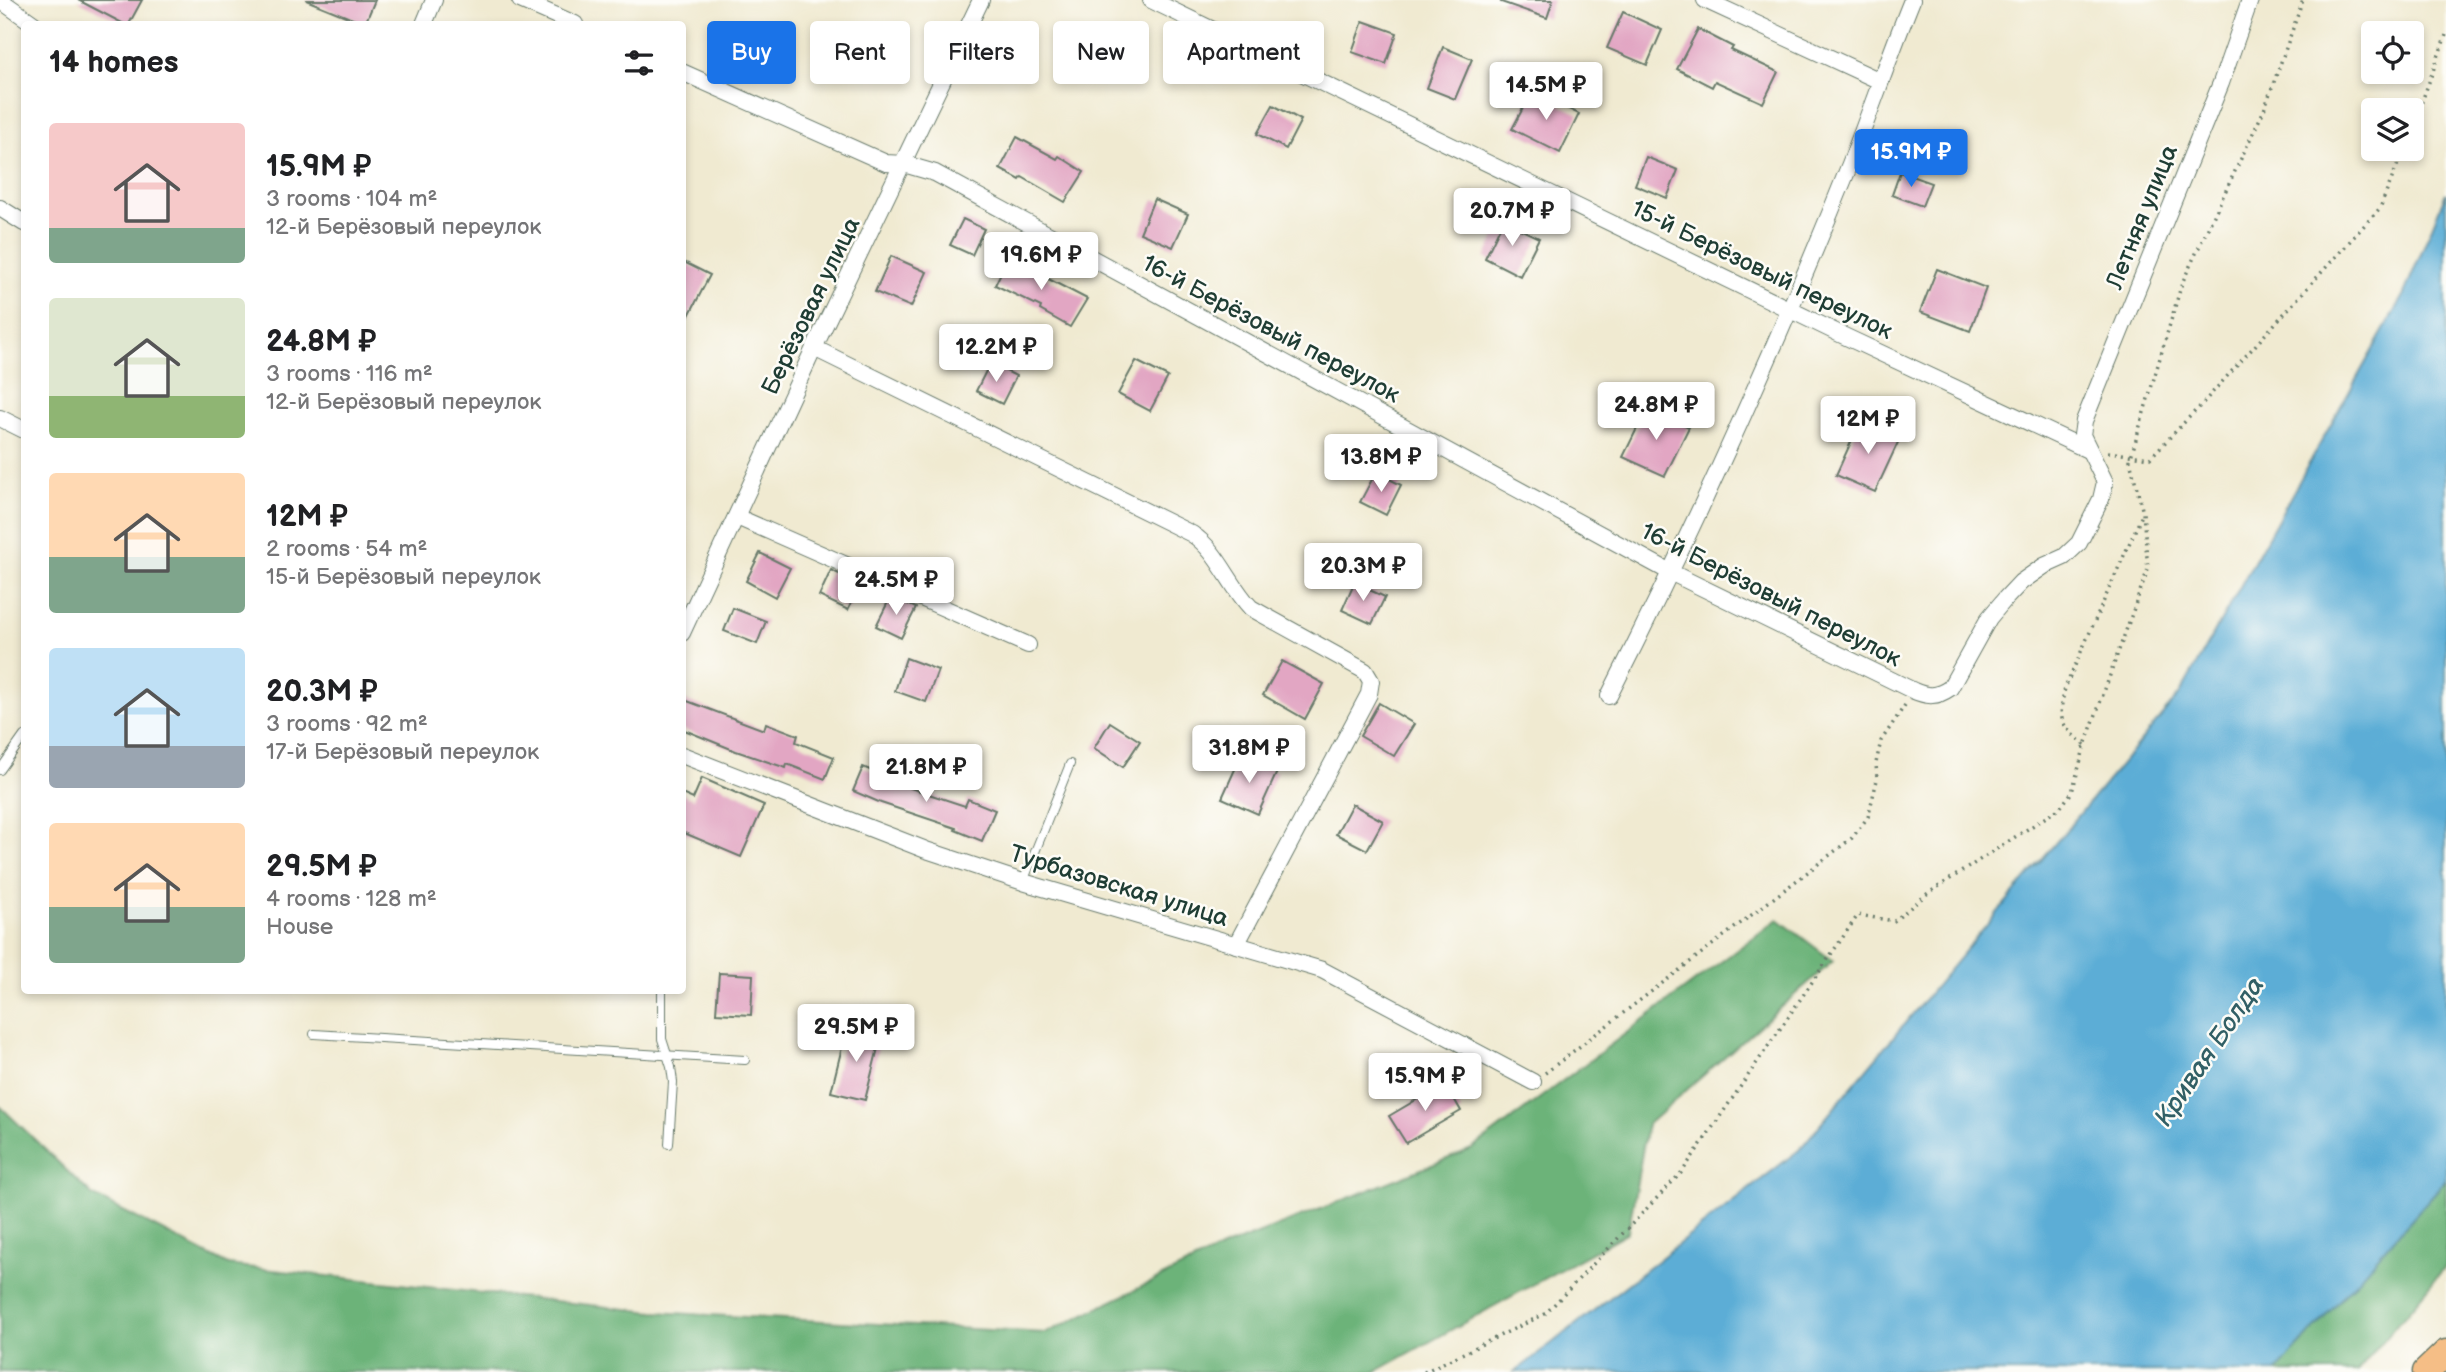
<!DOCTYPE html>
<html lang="en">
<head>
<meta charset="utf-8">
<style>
  :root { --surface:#fff; --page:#f6f6f6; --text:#202124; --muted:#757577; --accent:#1a73e8 }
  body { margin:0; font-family:"Balsamiq Sans",sans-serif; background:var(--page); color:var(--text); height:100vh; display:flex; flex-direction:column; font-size:26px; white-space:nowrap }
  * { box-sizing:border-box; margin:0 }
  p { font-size:23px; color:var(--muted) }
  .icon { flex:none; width:38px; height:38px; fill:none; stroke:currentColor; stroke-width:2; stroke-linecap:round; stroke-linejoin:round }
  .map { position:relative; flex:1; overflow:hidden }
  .drawer { position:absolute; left:21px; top:21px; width:665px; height:973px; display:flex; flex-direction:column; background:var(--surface); border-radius:7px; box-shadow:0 4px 10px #0003 }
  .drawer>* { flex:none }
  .banner { position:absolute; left:707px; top:21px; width:665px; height:63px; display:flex; gap:14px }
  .buttons { position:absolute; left:2361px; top:21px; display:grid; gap:14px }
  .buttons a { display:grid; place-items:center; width:63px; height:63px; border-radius:7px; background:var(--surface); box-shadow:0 4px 10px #0003; font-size:35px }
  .price { position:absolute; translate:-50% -60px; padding:0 16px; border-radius:7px; background:#fff; color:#222; font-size:23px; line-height:46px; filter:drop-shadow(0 2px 4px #0008) }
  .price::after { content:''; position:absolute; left:50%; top:42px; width:21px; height:16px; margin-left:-10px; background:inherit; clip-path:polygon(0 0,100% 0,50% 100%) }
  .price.selected { background:var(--accent); color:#fff }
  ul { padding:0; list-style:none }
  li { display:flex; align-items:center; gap:21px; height:175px; padding:0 28px }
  li span { display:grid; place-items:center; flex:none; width:196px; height:140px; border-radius:7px; color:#555 }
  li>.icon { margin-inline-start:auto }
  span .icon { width:84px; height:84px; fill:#fffc; stroke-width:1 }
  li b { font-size:30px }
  h2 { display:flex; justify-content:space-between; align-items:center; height:84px; padding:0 28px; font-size:30px }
  .chip { padding:0 24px; border-radius:7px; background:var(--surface); box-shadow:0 4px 10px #0003; font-size:24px; line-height:63px }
  .chip.selected { background:var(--accent); color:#fff }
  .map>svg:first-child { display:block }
  .forest { fill:#6cb379; stroke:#467856; stroke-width:2 }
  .water { fill:#5badd6; stroke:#3d7585; stroke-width:2 }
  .building { fill:#e2a6c3 }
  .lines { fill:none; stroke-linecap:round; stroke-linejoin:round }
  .service-casing { stroke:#687a6b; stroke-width:10 }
  .minor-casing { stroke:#687a6b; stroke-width:18 }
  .primary-casing { stroke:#687a6b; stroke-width:29 }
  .path { stroke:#687a6b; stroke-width:3.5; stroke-dasharray:2 5; stroke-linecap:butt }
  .service { stroke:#fff; stroke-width:8 }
  .minor { stroke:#fff; stroke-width:16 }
  .primary { stroke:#f5be86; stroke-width:26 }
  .labels { text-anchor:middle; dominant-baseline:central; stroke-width:5; stroke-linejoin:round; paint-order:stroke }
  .street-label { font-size:24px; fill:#1f3d34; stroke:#fdfcf7 }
  .water-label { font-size:26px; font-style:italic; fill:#315f65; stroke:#fdfcf7 }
</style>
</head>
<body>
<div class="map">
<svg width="2446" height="1372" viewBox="0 0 2446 1372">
  <rect width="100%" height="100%" fill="#fdfcf7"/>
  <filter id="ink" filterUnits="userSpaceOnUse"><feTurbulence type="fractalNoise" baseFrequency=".0143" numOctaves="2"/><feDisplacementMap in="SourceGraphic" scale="14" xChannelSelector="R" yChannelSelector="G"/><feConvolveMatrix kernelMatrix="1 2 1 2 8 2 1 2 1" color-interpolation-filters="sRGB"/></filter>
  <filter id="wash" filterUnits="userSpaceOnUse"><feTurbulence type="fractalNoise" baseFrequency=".00686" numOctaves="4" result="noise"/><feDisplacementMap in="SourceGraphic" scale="28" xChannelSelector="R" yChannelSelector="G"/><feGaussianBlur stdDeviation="1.57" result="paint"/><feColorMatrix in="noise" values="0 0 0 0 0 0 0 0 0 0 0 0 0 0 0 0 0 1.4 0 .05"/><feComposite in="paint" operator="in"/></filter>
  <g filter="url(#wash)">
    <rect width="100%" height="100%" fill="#f0ead1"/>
    <g class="forest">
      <path d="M1778 919 1833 961 1647 1125 1628 1232 1375 1372H0V1106L92 1195 228 1265 654 1312 1046 1333 1222 1248 1472 1149Z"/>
      <path d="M2446 1180V1266L2357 1372H2276Z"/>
    </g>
    <path class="water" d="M2446 193V1180L2276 1372H1515L1799 1150 2180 694 2404 294Z"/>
    <g id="blocks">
      <g class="building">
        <path d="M78 0H142L129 24H124Z"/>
        <path d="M306 0H375L365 24Z"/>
        <path d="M1502 0H1553L1547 18 1501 2Z"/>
        <path d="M1623 12 1662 30 1647 65 1607 48Z"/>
        <path d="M1363 21 1397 33 1386 64 1352 52Z"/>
        <path d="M1698 29 1733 47 1731 50 1778 72 1763 103 1715 81 1712 87 1677 69Z"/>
        <path d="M1443 47 1472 59 1455 99 1427 88Z"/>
        <path d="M1532 91 1579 114 1560 153 1512 129Z"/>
        <path d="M1273 105 1301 120 1286 149 1257 134Z"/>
        <path d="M1017 137 1057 159 1059 156 1084 172 1065 202 1022 177 1020 180 1000 169Z"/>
        <path d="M1646 157 1678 170 1667 198 1635 185Z"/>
        <path d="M1900 172 1931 183 1922 206 1892 195Z"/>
        <path d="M1154 199 1188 214 1173 247 1140 233Z"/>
        <path d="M963 219 984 229 972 255 950 245Z"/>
        <path d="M1503 221 1539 238 1520 276 1485 258Z"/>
        <path d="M891 256 927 272 911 307 875 292Z"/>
        <path d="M1008 258 1087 299 1070 327 1040 310 1041 307 995 285Z"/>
        <path d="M682 261 710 275 682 329Z"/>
        <path d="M1937 269 1986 288 1970 331 1920 312Z"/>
        <path d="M1136 361 1168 377 1150 411 1118 394Z"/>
        <path d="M990 363 1016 376 1002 404 976 391Z"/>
        <path d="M1647 408 1689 427 1665 476 1623 457Z"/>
        <path d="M1861 420 1900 438 1875 492 1836 475Z"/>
        <path d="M1376 472 1401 485 1386 515 1360 502Z"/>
        <path d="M760 553 790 568 775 597 746 581Z"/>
        <path d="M831 570 860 584 848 610 819 596Z"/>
        <path d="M1354 583 1385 597 1372 624 1342 610Z"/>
        <path d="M891 596 916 608 901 638 876 626Z"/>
        <path d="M733 608 766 621 757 644 724 631Z"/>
        <path d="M906 658 938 670 926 702 895 691Z"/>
        <path d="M1282 661 1324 684 1305 719 1263 695Z"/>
        <path d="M682 699 764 730 766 723 798 735 796 742 834 757 825 779 787 764 786 768 736 751 682 729Z"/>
        <path d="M1379 703 1414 724 1394 756 1360 736Z"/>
        <path d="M1110 722 1140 741 1123 767 1094 748Z"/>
        <path d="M1241 756 1277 772 1258 814 1222 798Z"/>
        <path d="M863 767 893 780 892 782 965 806 968 799 995 810 982 841 955 830 956 828 881 803 853 791Z"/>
        <path d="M702 778 764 805 741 857 682 832V794L693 799Z"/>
        <path d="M1352 804 1383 821 1367 850 1336 834Z"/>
        <path d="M719 973 753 975 751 1015 716 1013Z"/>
        <path d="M847 1027 881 1036 865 1100 831 1092Z"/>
        <path d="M1445 1083 1461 1111 1406 1143 1389 1116Z"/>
      </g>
    </g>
  </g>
  <g filter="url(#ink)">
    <use href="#blocks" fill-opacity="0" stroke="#687a6b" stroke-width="2"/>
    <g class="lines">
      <g class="service-casing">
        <g id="service">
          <path d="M0 770 24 736"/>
          <path d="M1023 882 1070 764"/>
          <path d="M662 990V1039L671 1067 673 1082 669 1144"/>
          <path d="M314 1034 745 1060"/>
        </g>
      </g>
      <g class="minor-casing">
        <g id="minor">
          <path d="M0 0 34 24"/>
          <path d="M520 0 575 24"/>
          <path d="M1151 0 1842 335 2088 450"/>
          <path d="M1705 0 1880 81"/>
          <path d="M424 24 434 0"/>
          <path d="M682 72 886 163 904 164 935 173 1672 573 1914 691C1928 697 1937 697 1950 688L1989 618 2005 599 2021 582 2044 566 2064 557 2079 543 2101 499 2105 482 2082 435 2084 421 2221 83 2250 0"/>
          <path d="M0 208 24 223"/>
          <path d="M814 348 1192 534C1218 551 1229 585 1251 608L1365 671 1371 681 1369 694 1236 945"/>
          <path d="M0 418 24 430"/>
          <path d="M737 517 1028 645"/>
          <path d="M682 633 814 348 981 0"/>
          <path d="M1609 696C1697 522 1778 344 1850 164 1871 110 1890 54 1912 0"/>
          <path d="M682 755 926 850 1023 882 1322 970 1533 1082"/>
        </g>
      </g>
      <g class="primary-casing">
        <path id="primary" d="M2426 1372 2446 1353"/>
      </g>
      <g class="path">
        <path d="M2412 129 2446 35"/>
        <path d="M2108 452 2150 458 2202 404 2380 208 2404 149"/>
        <path d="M2085 745C2059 724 2058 720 2065 688L2142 515"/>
        <path d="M1545 1073 1852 838 1868 817 1877 780 1876 763 1881 741 1905 705"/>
        <path d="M1424 1372 1545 1314 1682 1172 1858 915 1894 921 1927 894 2060 808 2072 792 2085 745 2148 569 2143 513 2130 460 2182 283 2264 110 2303 0"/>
      </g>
      <use href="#service" class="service"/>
      <use href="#minor" class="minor"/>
      <use href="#primary" class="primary"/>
    </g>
  </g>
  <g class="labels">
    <g class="street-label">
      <text transform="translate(2142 217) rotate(-68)">Летняя улица</text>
      <text transform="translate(1762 270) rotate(26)">15-й Берёзовый переулок</text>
      <text transform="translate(811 306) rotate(-64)">Берёзовая улица</text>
      <text transform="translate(1271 329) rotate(28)">16-й Берёзовый переулок</text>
      <text transform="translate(1771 595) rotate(27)">16-й Берёзовый переулок</text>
      <text transform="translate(1119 886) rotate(17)">Турбазовская улица</text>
    </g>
    <g class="water-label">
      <text transform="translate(2210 1052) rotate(-56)">Кривая Болда</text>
    </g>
  </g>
</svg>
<div class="buttons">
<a><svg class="icon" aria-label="locate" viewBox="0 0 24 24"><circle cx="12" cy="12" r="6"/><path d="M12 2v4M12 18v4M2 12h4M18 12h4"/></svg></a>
<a><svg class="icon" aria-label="layers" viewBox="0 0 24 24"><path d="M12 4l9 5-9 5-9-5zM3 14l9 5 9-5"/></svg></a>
</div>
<b class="price" style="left:1546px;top:122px">14.5M ₽</b>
<b class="price selected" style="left:1911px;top:189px">15.9M ₽</b>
<b class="price" style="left:1512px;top:248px">20.7M ₽</b>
<b class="price" style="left:1041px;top:292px">19.6M ₽</b>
<b class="price" style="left:996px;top:384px">12.2M ₽</b>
<b class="price" style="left:1656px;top:442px">24.8M ₽</b>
<b class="price" style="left:1868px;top:456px">12M ₽</b>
<b class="price" style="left:1381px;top:494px">13.8M ₽</b>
<b class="price" style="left:1363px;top:603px">20.3M ₽</b>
<b class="price" style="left:896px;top:617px">24.5M ₽</b>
<b class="price" style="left:1249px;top:785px">31.8M ₽</b>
<b class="price" style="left:926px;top:804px">21.8M ₽</b>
<b class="price" style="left:856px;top:1064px">29.5M ₽</b>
<b class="price" style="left:1425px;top:1113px">15.9M ₽</b>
<div class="banner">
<a class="chip selected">Buy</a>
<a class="chip">Rent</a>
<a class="chip">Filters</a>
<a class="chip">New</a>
<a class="chip">Apartment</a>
</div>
<section class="drawer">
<h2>14 homes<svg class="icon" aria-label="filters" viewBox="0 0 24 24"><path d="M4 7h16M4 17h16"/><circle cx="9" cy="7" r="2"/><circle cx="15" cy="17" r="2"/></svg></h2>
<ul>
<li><span style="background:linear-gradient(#f6c9c9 75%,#7fa58c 0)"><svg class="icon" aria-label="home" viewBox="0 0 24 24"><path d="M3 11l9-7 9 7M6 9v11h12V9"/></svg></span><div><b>15.9M ₽</b><p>3 rooms · 104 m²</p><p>12-й Берёзовый переулок</p></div></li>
<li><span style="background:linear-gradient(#dfe7d0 70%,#8fb573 0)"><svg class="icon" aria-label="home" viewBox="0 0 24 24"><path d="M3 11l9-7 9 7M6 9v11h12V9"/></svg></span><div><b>24.8M ₽</b><p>3 rooms · 116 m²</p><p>12-й Берёзовый переулок</p></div></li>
<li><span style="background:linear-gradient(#ffd9b3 60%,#7fa58c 0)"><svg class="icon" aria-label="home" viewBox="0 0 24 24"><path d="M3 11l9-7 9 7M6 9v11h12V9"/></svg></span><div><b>12M ₽</b><p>2 rooms · 54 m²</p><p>15-й Берёзовый переулок</p></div></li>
<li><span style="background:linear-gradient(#bfe0f5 70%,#9aa5b1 0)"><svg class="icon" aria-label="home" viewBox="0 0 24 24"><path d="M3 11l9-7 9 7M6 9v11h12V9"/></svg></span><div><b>20.3M ₽</b><p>3 rooms · 92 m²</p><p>17-й Берёзовый переулок</p></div></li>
<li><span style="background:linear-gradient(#ffd9b3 60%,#7fa58c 0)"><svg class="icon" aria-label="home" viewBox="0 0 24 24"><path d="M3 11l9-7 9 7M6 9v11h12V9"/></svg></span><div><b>29.5M ₽</b><p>4 rooms · 128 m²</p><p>House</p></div></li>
</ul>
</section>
</div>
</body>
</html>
